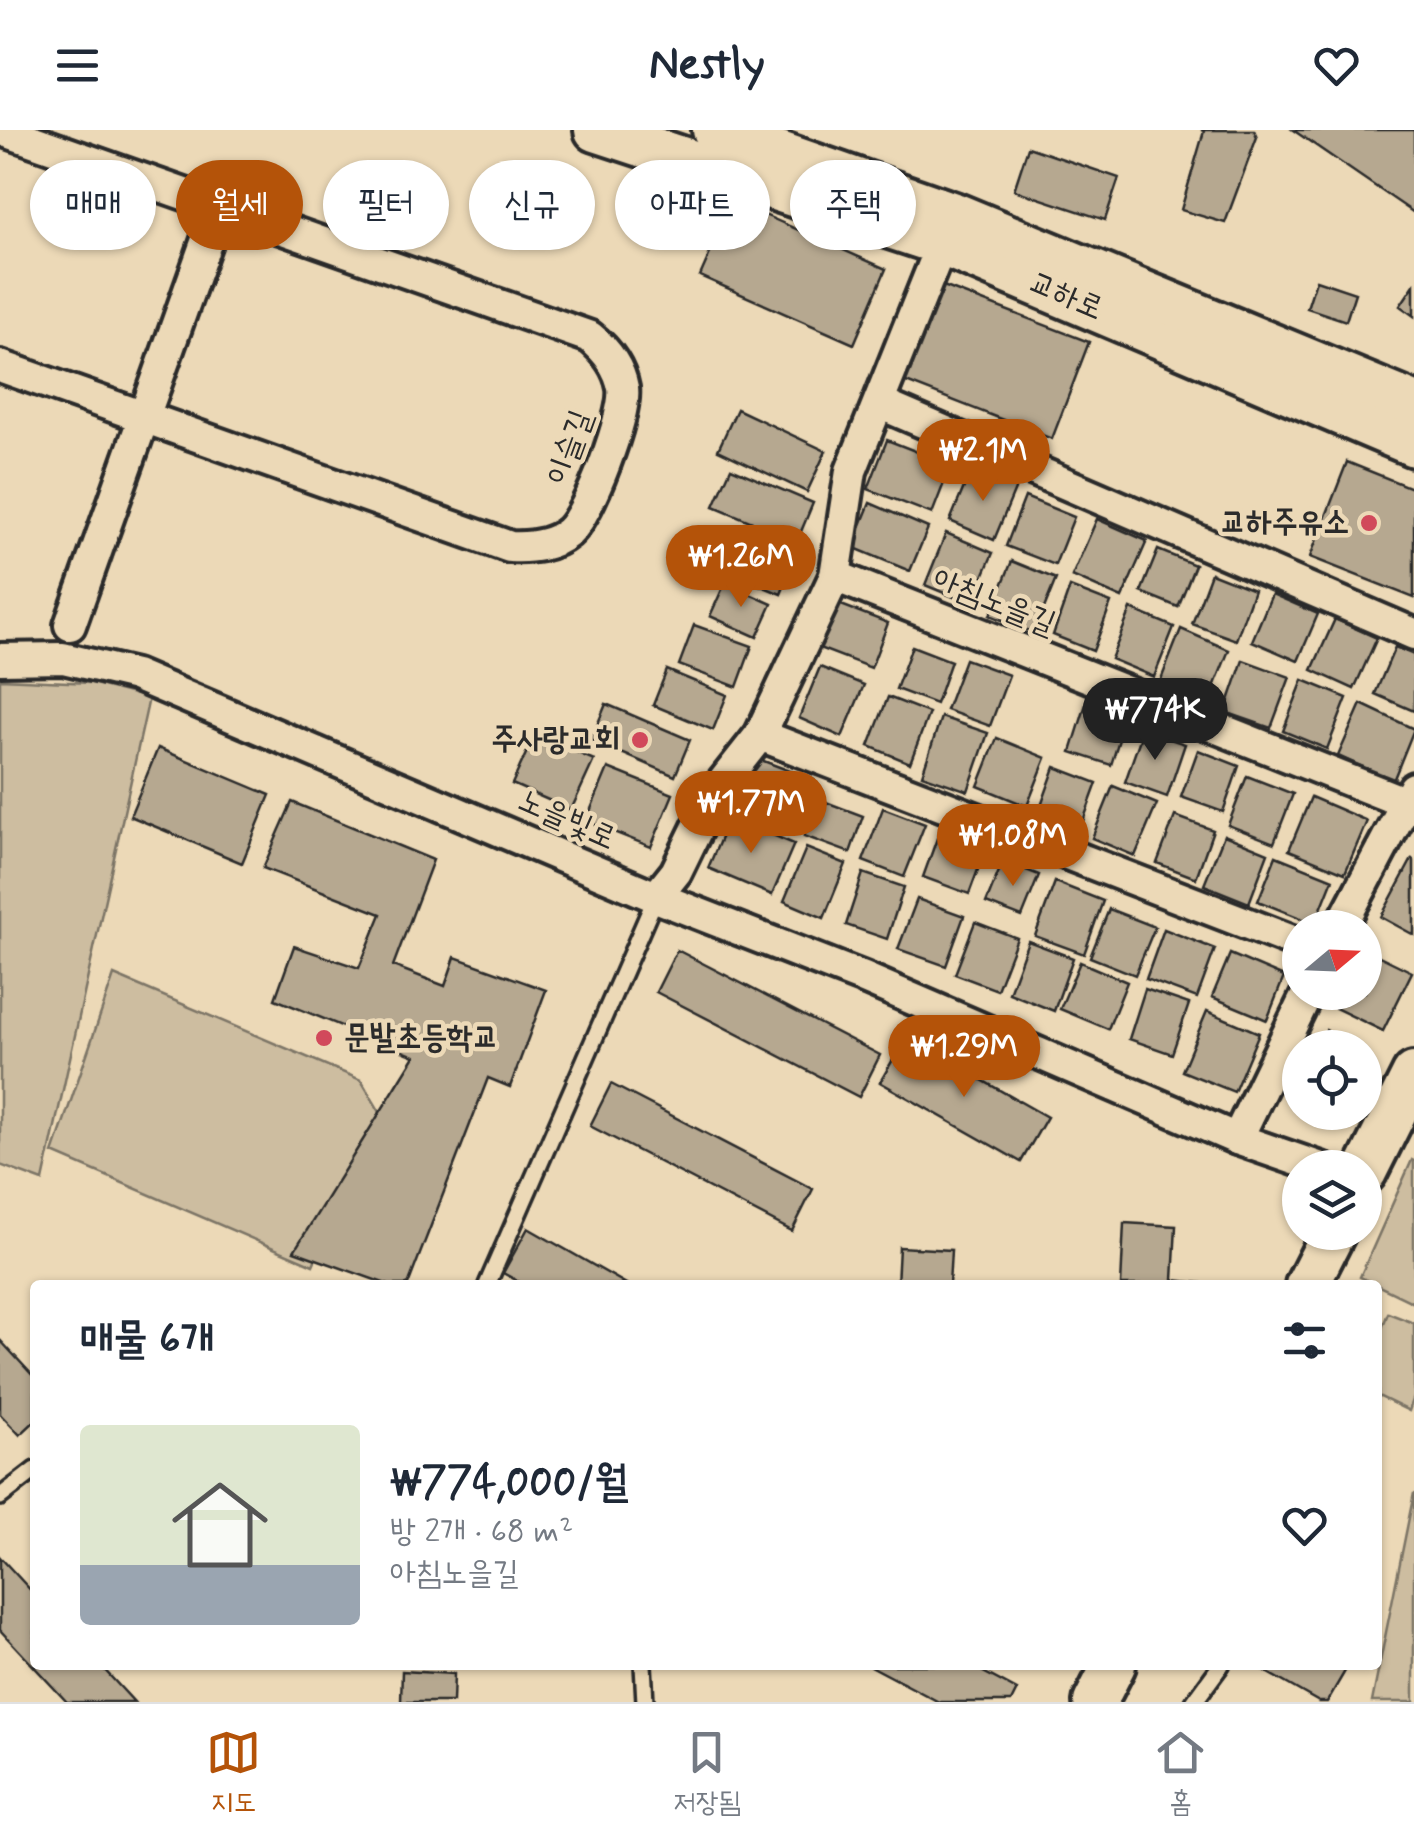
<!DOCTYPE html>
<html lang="ko">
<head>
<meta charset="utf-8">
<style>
  :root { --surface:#fff; --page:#f2f2f3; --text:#1f2937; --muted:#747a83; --line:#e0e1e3; --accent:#b45309 }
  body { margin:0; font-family:Mynerve,"Poor Story",sans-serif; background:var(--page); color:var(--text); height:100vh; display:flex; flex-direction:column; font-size:38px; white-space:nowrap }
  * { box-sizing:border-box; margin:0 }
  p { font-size:32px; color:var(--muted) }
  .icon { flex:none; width:55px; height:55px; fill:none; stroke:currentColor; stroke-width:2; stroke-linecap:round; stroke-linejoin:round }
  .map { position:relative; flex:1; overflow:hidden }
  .panel { position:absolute; left:30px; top:1150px; width:1352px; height:390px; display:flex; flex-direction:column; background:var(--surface); border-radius:10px; box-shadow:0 2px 8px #0004 }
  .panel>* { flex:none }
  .banner { position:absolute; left:30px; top:30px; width:1355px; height:90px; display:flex; gap:20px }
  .needle { width:65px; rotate:71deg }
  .buttons { position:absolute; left:1282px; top:780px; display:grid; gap:20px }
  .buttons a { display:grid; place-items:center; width:100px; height:100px; border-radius:50%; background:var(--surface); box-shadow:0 2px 8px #0004; font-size:50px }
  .price { position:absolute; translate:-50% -85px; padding:0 22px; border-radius:35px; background:var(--accent); color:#fff; font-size:32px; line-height:65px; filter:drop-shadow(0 2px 5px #0008) }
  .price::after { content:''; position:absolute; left:50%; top:60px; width:30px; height:22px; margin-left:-15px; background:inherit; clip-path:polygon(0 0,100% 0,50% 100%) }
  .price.on { background:#222; color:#fff }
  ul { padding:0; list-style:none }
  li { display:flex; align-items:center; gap:30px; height:250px; padding:0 50px }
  li span { display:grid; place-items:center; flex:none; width:280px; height:200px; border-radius:10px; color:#555 }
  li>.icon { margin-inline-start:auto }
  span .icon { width:120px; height:120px; fill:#fffc; stroke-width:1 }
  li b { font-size:42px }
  h2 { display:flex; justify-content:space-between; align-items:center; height:120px; padding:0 50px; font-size:42px }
  .pill { padding:0 35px; border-radius:45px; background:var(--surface); box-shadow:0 2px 8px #0004; font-size:35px; line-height:90px }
  .pill.on { background:var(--accent); color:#fff }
  header { display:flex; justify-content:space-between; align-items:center; height:130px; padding:0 50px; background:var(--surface); font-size:45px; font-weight:800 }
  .tabs { display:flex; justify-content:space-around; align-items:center; height:140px; border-top:2px solid var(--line); background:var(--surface); font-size:28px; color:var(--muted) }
  .tabs a { display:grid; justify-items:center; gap:5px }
  .tabs .on { color:var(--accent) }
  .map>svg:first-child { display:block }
  .green { fill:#cdbda0; stroke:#7c7466; stroke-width:2.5 }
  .building { fill:#b6a890; stroke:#2b2b2b; stroke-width:2.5 }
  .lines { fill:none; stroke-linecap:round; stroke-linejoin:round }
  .lane-casing { stroke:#2b2b2b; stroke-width:22 }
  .street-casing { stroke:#2b2b2b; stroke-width:38 }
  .secondary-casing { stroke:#2b2b2b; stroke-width:50 }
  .lane { stroke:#ecd9b7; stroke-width:15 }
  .street { stroke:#ecd9b7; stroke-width:30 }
  .secondary { stroke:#ecd9b7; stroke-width:42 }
  .poi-dot { fill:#d1495b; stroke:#ecd9b7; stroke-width:4 }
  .labels { text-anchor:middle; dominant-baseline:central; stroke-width:9; stroke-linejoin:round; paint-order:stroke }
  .street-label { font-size:32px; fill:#2b2b2b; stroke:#ecd9b7 }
  .poi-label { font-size:32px; font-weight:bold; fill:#2b2b2b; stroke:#ecd9b7; text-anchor:end }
</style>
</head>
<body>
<header><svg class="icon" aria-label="menu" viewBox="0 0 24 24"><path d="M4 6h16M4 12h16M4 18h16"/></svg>Nestly<svg class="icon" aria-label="heart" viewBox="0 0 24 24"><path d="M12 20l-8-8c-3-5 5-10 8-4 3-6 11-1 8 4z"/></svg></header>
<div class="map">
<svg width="1414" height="1572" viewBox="0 0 1414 1572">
  <rect width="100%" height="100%" fill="#ecd9b7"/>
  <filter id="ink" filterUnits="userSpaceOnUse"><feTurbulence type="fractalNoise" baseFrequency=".01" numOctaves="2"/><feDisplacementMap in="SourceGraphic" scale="20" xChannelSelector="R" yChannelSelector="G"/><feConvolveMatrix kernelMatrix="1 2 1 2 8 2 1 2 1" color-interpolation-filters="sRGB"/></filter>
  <g filter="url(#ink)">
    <g class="green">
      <path d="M0 549 91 553 149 568 43 1051 0 1035Z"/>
      <path d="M114 845 361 950 380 982 313 1135 53 1023Z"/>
      <path d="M1412 1030 1414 1031V1173L1360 1147Z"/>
      <path d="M1388 1183 1414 1193V1267L1409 1281 1378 1266V1208Z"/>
      <path d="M1414 1363V1572H1372Z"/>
    </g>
    <g class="building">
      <path d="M1201 0H1254L1257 7 1225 93 1181 80 1204 1Z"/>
      <path d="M1293 0H1414V83Z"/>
      <path d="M1028 17 1119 48 1105 90 1014 60Z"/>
      <path d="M733 71 886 139 854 214 700 146Z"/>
      <path d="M1316 150 1355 163 1346 191 1307 178Z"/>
      <path d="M938 154 1089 212 1052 309 901 250Z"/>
      <path d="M1414 155V186L1400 176Z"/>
      <path d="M737 279 826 321 807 362 718 320Z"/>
      <path d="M887 310 951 335 932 384 868 359Z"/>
      <path d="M1347 332 1414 359V468L1310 427Z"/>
      <path d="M731 338 813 373 797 411 714 376Z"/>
      <path d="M972 338 1016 357 994 410 950 391Z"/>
      <path d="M1025 367 1074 387 1055 435 1006 416Z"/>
      <path d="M870 373 928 398 910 441 852 417Z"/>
      <path d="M1097 389 1147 411 1122 468 1072 446Z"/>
      <path d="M738 398 798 423 781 464 720 439Z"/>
      <path d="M946 403 993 423 971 474 925 455Z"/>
      <path d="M1158 420 1195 435 1178 477 1141 462Z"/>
      <path d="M1012 431 1056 449 1034 503 990 485Z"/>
      <path d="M1211 443 1254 460 1236 510 1192 494Z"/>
      <path d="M725 453 772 474 757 507 710 486Z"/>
      <path d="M1070 457 1111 473 1093 521 1053 505Z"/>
      <path d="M1272 464 1318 484 1298 531 1252 511Z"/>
      <path d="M836 473 888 493 871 538 819 518Z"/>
      <path d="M1131 479 1174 497 1154 547 1111 529Z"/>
      <path d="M1335 489 1377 508 1354 559 1312 540Z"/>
      <path d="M694 495 752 516 737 557 679 535Z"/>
      <path d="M1181 499 1229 520 1208 572 1160 552Z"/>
      <path d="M912 516 951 531 936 574 896 559Z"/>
      <path d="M1395 517 1414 525V581L1375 564Z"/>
      <path d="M965 529 1009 545 990 596 946 580Z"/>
      <path d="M1243 530 1290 547 1271 598 1225 582Z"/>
      <path d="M820 537 864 555 842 607 799 588Z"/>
      <path d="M667 540 727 565 713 600 653 575Z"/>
      <path d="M1303 550 1347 568 1327 619 1283 601Z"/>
      <path d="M888 567 929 583 910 633 869 616Z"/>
      <path d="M606 574 690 610 675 646 591 610Z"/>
      <path d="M1086 574 1126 587 1111 635 1071 622Z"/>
      <path d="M1361 574 1414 599 1393 651 1338 626Z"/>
      <path d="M941 587 988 603 968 661 922 645Z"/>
      <path d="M1143 600 1185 614 1167 667 1125 652Z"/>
      <path d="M535 604 594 630 571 680 512 654Z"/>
      <path d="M997 608 1046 628 1027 676 978 656Z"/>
      <path d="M158 618 270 665 242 733 130 686Z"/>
      <path d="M1198 620 1239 636 1223 682 1181 667Z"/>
      <path d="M753 627 814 650 796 697 735 674Z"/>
      <path d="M1055 637 1097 653 1078 705 1036 690Z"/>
      <path d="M608 638 673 664 651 717 586 691Z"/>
      <path d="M1247 646 1293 664 1274 713 1228 695Z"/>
      <path d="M1113 656 1157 674 1135 726 1092 708Z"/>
      <path d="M1311 667 1367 691 1345 743 1289 720Z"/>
      <path d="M818 669 863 686 850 723 804 706Z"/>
      <path d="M292 672 433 730 393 836 445 856 455 827 546 860 510 957 488 948 408 1155H389L294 1121 415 926 275 869 294 816 359 838 381 784 263 738Z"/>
      <path d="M883 678 925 694 904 747 863 731Z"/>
      <path d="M1175 686 1213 700 1196 748 1157 733Z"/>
      <path d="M730 687 794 714 772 765 708 738Z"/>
      <path d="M940 700 986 718 969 764 923 747Z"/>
      <path d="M1224 705 1268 723 1249 773 1204 755Z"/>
      <path d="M806 718 846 734 824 788 784 771Z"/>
      <path d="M1276 726 1333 749 1315 794 1258 771Z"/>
      <path d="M1412 729 1414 731V805L1381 787Z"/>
      <path d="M1003 731 1039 745 1022 787 986 773Z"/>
      <path d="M863 743 904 757 887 809 846 795Z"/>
      <path d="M1055 752 1103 771 1084 824 1035 806Z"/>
      <path d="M917 769 964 786 946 836 898 819Z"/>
      <path d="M1109 779 1155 797 1135 845 1090 827Z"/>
      <path d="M975 792 1017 808 997 860 955 844Z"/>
      <path d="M1164 799 1215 819 1197 868 1146 849Z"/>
      <path d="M1028 811 1073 828 1054 881 1009 863Z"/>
      <path d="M1365 819 1412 842 1383 901 1333 877 1340 862H1365Z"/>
      <path d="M677 820 880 925 859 967 656 862Z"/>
      <path d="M1230 824 1284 847 1267 890 1212 867Z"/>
      <path d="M1080 832 1127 852 1108 899 1060 879Z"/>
      <path d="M1145 859 1189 874 1172 924 1129 909Z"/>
      <path d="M1207 881 1259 903 1234 962 1182 941Z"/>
      <path d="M1326 900 1362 918H1317Z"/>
      <path d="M906 907 1047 987 1021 1032 880 952Z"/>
      <path d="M611 954 813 1059 792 1101 590 996Z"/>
      <path d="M1124 1093 1176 1096 1173 1150 1220 1155H1121Z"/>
      <path d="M528 1098 628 1155H525L503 1143Z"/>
      <path d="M899 1117 951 1120 949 1155H897Z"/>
      <path d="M0 1210 35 1248V1291L20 1305 0 1284Z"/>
      <path d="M0 1427 35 1465V1535H100L134 1572H67L0 1500Z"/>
      <path d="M869 1535H970L1017 1560 1011 1572H939Z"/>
      <path d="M1254 1535H1346L1348 1536 1327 1572H1319Z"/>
      <path d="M402 1541 454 1544 453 1572H401Z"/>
    </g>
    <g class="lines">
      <g class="lane-casing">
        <g id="lane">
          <path d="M487 1155 656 767"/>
          <path d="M0 1367 35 1340"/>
          <path d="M643 1535 645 1572"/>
          <path d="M1194 1572 1221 1535"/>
        </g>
      </g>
      <g class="street-casing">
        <g id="street">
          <path d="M0 236 510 417C531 418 552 416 569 402 589 384 627 284 623 258 619 236 606 220 590 207L8 2"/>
          <path d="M881 274 1414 504"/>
          <path d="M835 446 1406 673"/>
          <path d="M70 495 219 76"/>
          <path d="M0 529 63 528 135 545 656 767 864 848 1237 1009 1321 1038"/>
          <path d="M760 605 1300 814"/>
          <path d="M656 767 676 742 715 662 760 605 835 446 851 341 942 114"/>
          <path d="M1340 798 1414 658"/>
          <path d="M1237 1009 1308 862"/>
        </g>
      </g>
      <g class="secondary-casing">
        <g id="secondary">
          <path d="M596 0 942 114 1414 315"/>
          <path d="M714 0 954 84 1414 274"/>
          <path d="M1365 1042 1414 944"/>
          <path d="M1307 1155 1334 1102"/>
          <path d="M1095 1572 1114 1535"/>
        </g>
      </g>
      <use href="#lane" class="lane"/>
      <use href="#street" class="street"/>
      <use href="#secondary" class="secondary"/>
    </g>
  </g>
  <g class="poi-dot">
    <circle cx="1369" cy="393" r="10"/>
    <circle cx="640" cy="610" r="10"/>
    <circle cx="324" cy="908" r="10"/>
  </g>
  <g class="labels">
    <g class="street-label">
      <text transform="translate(1066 166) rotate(23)">교하로</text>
      <text transform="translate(570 318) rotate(-70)">이슬길</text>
      <text transform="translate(994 472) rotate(22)">아침노을길</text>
      <text transform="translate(567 690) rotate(24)">노을빛로</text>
    </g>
    <g class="poi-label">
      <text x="1349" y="393">교하주유소</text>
      <text x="620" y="610">주사랑교회</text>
      <text x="344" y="908" text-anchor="start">문발초등학교</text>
    </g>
  </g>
</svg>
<div class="buttons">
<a><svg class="needle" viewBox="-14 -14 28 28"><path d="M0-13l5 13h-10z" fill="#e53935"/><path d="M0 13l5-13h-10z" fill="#747a83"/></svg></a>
<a><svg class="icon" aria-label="locate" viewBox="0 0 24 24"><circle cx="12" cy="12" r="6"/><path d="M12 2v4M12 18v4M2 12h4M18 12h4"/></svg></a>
<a><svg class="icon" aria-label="layers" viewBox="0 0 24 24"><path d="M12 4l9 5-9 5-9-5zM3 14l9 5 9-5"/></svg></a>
</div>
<b class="price" style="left:983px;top:374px">₩2.1M</b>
<b class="price" style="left:741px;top:480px">₩1.26M</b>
<b class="price on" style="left:1155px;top:633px">₩774K</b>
<b class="price" style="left:751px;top:726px">₩1.77M</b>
<b class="price" style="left:1013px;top:759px">₩1.08M</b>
<b class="price" style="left:964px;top:970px">₩1.29M</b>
<div class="banner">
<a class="pill">매매</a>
<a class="pill on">월세</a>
<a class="pill">필터</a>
<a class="pill">신규</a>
<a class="pill">아파트</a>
<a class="pill">주택</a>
</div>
<section class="panel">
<h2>매물 6개<svg class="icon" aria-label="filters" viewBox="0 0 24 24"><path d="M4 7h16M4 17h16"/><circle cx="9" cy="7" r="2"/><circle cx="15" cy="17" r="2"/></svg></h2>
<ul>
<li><span style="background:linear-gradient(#dfe7d0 70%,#9aa5b1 0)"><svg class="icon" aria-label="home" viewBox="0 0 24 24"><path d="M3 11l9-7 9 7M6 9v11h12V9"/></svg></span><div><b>₩774,000/월</b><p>방 2개 · 68 m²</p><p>아침노을길</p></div><svg class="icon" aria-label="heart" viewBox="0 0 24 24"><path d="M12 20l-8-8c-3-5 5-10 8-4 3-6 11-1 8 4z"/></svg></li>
</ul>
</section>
</div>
<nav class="tabs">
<a class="on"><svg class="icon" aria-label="map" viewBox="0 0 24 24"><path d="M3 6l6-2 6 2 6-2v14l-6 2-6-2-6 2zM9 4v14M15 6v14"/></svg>지도</a>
<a><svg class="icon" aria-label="saved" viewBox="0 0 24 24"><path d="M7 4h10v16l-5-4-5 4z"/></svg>저장됨</a>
<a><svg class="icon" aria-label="home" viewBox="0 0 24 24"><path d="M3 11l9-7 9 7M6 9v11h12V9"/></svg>홈</a>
</nav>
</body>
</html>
